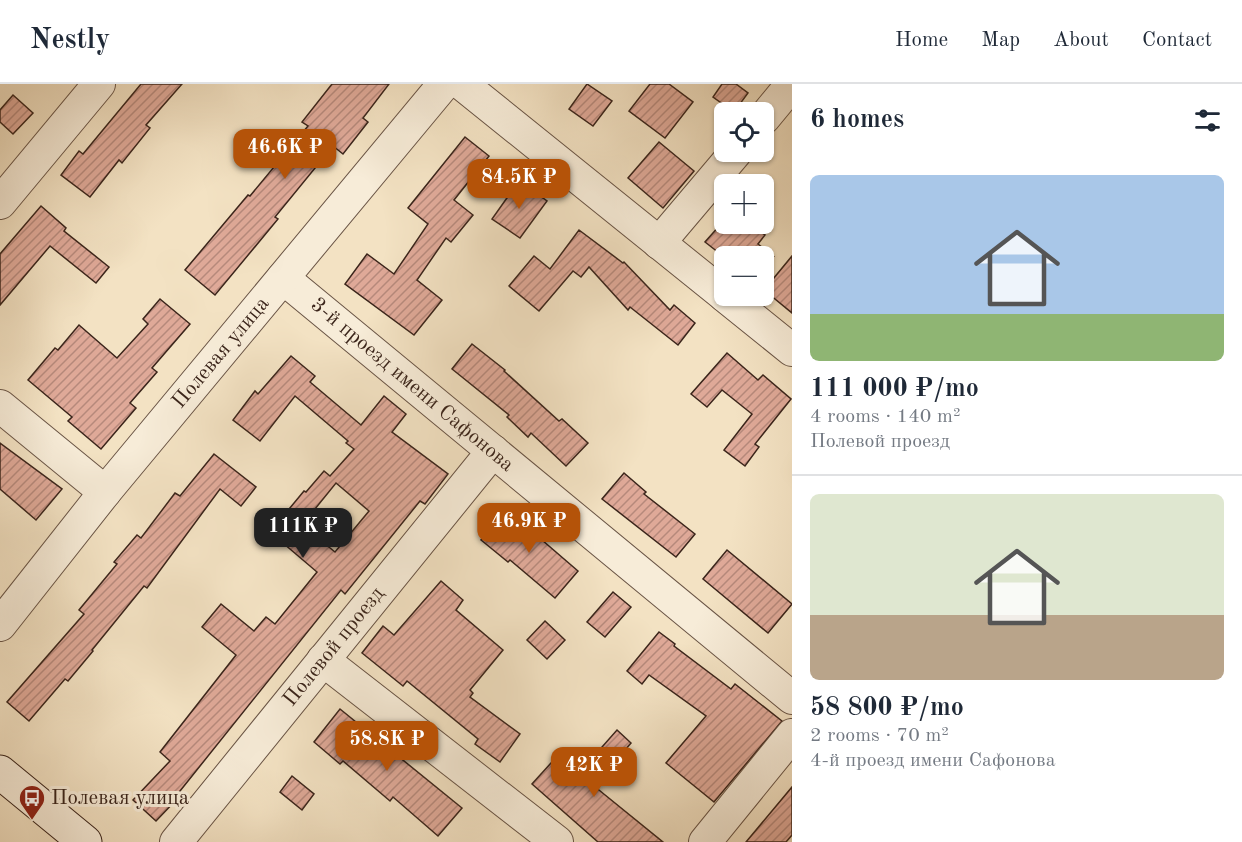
<!DOCTYPE html>
<html lang="en">
<head>
<meta charset="utf-8">
<style>
  :root { --surface:#fff; --page:#f6f6f7; --text:#1f2937; --muted:#747a83; --line:#e0e1e3; --accent:#b45309 }
  body { margin:0; font-family:"Old Standard TT",serif; background:var(--page); color:var(--text); height:100vh; display:flex; flex-direction:column; font-size:22px; white-space:nowrap }
  * { box-sizing:border-box; margin:0 }
  p { font-size:20px; color:var(--muted) }
  .icon { flex:none; width:33px; height:33px; fill:none; stroke:currentColor; stroke-width:2; stroke-linecap:round; stroke-linejoin:round }
  .map { position:relative; flex:1; overflow:hidden }
  .side { display:flex; flex-direction:column; background:var(--surface); width:450px }
  .side>* { flex:none }
  .fabs { position:absolute; left:714px; top:18px; display:grid; gap:12px }
  .fabs a { display:grid; place-items:center; width:60px; height:60px; border-radius:9px; background:var(--surface); box-shadow:0 2px 4px #0004; font-size:30px }
  .price { position:absolute; translate:-50% -51px; padding:0 14px; border-radius:12px; background:var(--accent); color:#fff; font-size:20px; line-height:39px; filter:drop-shadow(0 2px 3px #0008) }
  .price::after { content:''; position:absolute; left:50%; top:36px; width:18px; height:14px; margin-left:-9px; background:inherit; clip-path:polygon(0 0,100% 0,50% 100%) }
  .price.active { background:#222; color:#fff }
  ul { padding:0; list-style:none }
  li { display:grid; align-content:center; gap:12px; height:318px; padding:0 18px }
  li+li { border-top:2px solid var(--line) }
  li span { display:grid; place-items:center; height:186px; border-radius:9px; color:#555 }
  li>.icon { margin-inline-start:auto }
  span .icon { width:108px; height:108px; fill:#fffc; stroke-width:1 }
  li b { font-size:26px }
  h2 { display:flex; justify-content:space-between; align-items:center; height:72px; padding:0 18px; font-size:26px }
  header { display:flex; align-items:center; gap:36px; box-sizing:border-box; height:84px; padding:0 30px; background:var(--surface); border-bottom:2px solid var(--line) }
  header strong { font-size:28px }
  nav { display:flex; gap:33px; margin-inline-start:auto; font-size:21px }
  main { display:flex; flex:1; min-height:0 }
  .map>svg:first-child { display:block }
  .building { fill:url(#building-hatch); stroke:#3b251b; stroke-width:1.5; fill-rule:evenodd }
  .lines { fill:none; stroke-linecap:round; stroke-linejoin:round }
  .street-casing { stroke:#695445; stroke-width:34 }
  .secondary-casing { stroke:#3b251b; stroke-width:35 }
  .street { stroke:#f7ecd8; stroke-width:32 }
  .secondary { stroke:#f7ecd8; stroke-width:33 }
  .labels { text-anchor:middle; dominant-baseline:central; stroke-width:6; stroke-linejoin:round; paint-order:stroke }
  .street-label { font-size:21px; fill:#3b251b; stroke:#f7ecd8 }
  .poi-label { font-size:21px; fill:#3b251b; stroke:#f7ecd8; text-anchor:start }
</style>
</head>
<body>
<header>
<strong>Nestly</strong>
<nav><a>Home</a><a>Map</a><a>About</a><a>Contact</a></nav>
</header>
<main>
<div class="map">
<svg width="792" height="758" viewBox="0 0 792 758">
  <defs>
    <pattern id="building-hatch" width="6" height="6" patternUnits="userSpaceOnUse" patternTransform="scale(1.5)"><rect width="6" height="6" fill="#dfa998"/><path d="M-1 1l2-2M0 6l6-6M5 7l2-2" fill="none" stroke="#b6897b"/></pattern>
  </defs>
  <rect width="100%" height="100%" fill="#f3e2c3"/>
  <filter id="stains"><feTurbulence type="fractalNoise" baseFrequency=".00333" numOctaves="4"/><feColorMatrix values="0 0 0 0 .2 0 0 0 0 .09 0 0 0 0 .02 0 0 0 .5 -.17"/></filter>
  <radialGradient id="worn" r=".72"><stop offset=".6" stop-color="#630" stop-opacity="0"/><stop offset="1" stop-color="#630" stop-opacity=".3"/></radialGradient>
  <g class="building">
    <path d="M141 0H182L146 41 150 44 122 79 119 76 90 113 61 91 79 67 83 70Z"/>
    <path d="M332 0H389L363 34 368 38 343 70 333 62 275 133 278 135 215 211 185 186 248 111 250 112 308 42 302 38Z"/>
    <path d="M587 0 612 17 593 42 569 25Z"/>
    <path d="M650 0H669L693 18 665 54 629 27Z"/>
    <path d="M722 0H736L748 9 734 28 713 13Z"/>
    <path d="M13 11 33 29 13 50 0 38V26Z"/>
    <path d="M465 53 489 72 454 116 473 131 451 158 446 154 417 196 442 216 414 251 345 200 367 170 394 190 428 140 408 124Z"/>
    <path d="M659 58 694 87 663 124 628 94Z"/>
    <path d="M519 97 547 117 520 154 492 135Z"/>
    <path d="M41 122 66 144 64 147 109 183 96 199 50 162 0 221V170Z"/>
    <path d="M721 140H750L765 151 758 160 773 172H723L705 158Z"/>
    <path d="M579 146 623 179 624 178 670 226 674 221 695 239 678 261 630 223 628 226 589 183 581 193 573 187 539 227 509 202 534 172 550 185Z"/>
    <path d="M792 172V229L764 206Z"/>
    <path d="M160 215 190 240 152 284 157 288 130 319 136 324 101 365 68 337 72 333 28 296 55 264 58 266 79 241 117 274 148 240 143 235Z"/>
    <path d="M472 260 505 286 504 287 559 337 562 335 588 359 566 382 531 349 528 353 507 333 509 331 452 285Z"/>
    <path d="M727 269 758 296 763 291 791 315 755 360 759 363 745 382 724 366 752 330 722 306 707 323 691 310Z"/>
    <path d="M291 272 315 292 310 298 361 341 384 312 406 330 392 348 448 390 425 420 420 417 345 510 341 506 176 712 178 714 156 737 133 716 170 677 160 668 236 571 202 543 221 520 254 547 266 533 275 540 317 488 270 448 304 407 306 408 324 387 330 392 354 365 346 359 348 357 295 312 260 357 233 336 255 307 258 310ZM336 399 369 427 335 468 302 441Z"/>
    <path d="M0 359 62 405 36 436 0 405Z"/>
    <path d="M214 370 256 403 241 422 220 405 147 504 144 502 92 566 93 567 68 597 65 595 29 637 7 618 84 530 79 526 117 480 114 478 137 451 141 454 175 409 180 412Z"/>
    <path d="M624 389 646 408 644 410 695 450 676 473 602 415Z"/>
    <path d="M506 425 578 487 555 514 510 476 508 478 481 456Z"/>
    <path d="M727 466 792 520 768 549 703 495Z"/>
    <path d="M441 497 463 516 456 526 503 566 470 606 473 609 470 613 520 650 500 678 475 660 478 655 407 597 403 602 362 569 383 542 394 551Z"/>
    <path d="M613 508 631 523 605 553 587 538Z"/>
    <path d="M545 537 565 556 547 575 527 556Z"/>
    <path d="M659 548 675 560 674 562 731 605 735 600 782 637 714 718 666 679 706 632 649 591 642 600 627 587Z"/>
    <path d="M340 625 462 724 438 752 393 713 390 717 343 677 340 680 314 658Z"/>
    <path d="M617 646 631 659 594 702 663 758H598L532 700 551 679 572 697Z"/>
    <path d="M292 692 314 710 302 726 280 708Z"/>
    <path d="M792 703V751L786 758H746Z"/>
  </g>
  <g class="lines">
    <g class="street-casing">
      <g id="street">
        <path d="M462 0 724 211"/>
        <path d="M764 34 792 0"/>
        <path d="M0 119 99 0"/>
        <path d="M659 159 736 68"/>
        <path d="M283 194 792 614"/>
        <path d="M725 212 792 266"/>
        <path d="M0 322 105 408"/>
        <path d="M0 541 105 408 444 0"/>
        <path d="M323 576 557 758"/>
        <path d="M176 758 493 367"/>
        <path d="M705 758 792 651"/>
      </g>
    </g>
    <g class="secondary-casing">
      <path id="secondary" d="M0 688 85 758"/>
    </g>
    <use href="#street" class="street"/>
    <use href="#secondary" class="secondary"/>
  </g>
  <defs>
    <g id="bus-pin" transform="scale(1.35)"><path d="M0 17L-7.5 6A9.5 9.5 0 1 1 7.5 6Z" fill="#8f2418" stroke="#f7ecd8"/><path d="M-5-6H5V4H4V6H2V4H-2V6H-4V4H-5ZM-3.5-4V0h7V-4ZM-3.5 1.2v1.5H-2V1.2ZM2 1.2v1.5H3.5V1.2Z" fill="#fff"/></g>
  </defs>
  <g fill-rule="evenodd">
    <use href="#bus-pin" x="32" y="714"/>
  </g>
  <g class="labels">
    <g class="street-label">
      <text transform="translate(221 269) rotate(-50)">Полевая улица</text>
      <text transform="translate(412 301) rotate(40)">3-й проезд имени Сафонова</text>
      <text transform="translate(334 563) rotate(-51)">Полевой проезд</text>
    </g>
    <g class="poi-label">
      <text x="51" y="714">Полевая улица</text>
    </g>
  </g>
  <rect width="100%" height="100%" filter="url(#stains)"/>
  <rect width="100%" height="100%" fill="url(#worn)"/>
</svg>
<div class="fabs">
<a><svg class="icon" aria-label="locate" viewBox="0 0 24 24"><circle cx="12" cy="12" r="6"/><path d="M12 2v4M12 18v4M2 12h4M18 12h4"/></svg></a>
<a>+</a>
<a>−</a>
</div>
<b class="price" style="left:285px;top:96px">46.6K ₽</b>
<b class="price" style="left:519px;top:126px">84.5K ₽</b>
<b class="price" style="left:529px;top:470px">46.9K ₽</b>
<b class="price active" style="left:303px;top:475px">111K ₽</b>
<b class="price" style="left:387px;top:688px">58.8K ₽</b>
<b class="price" style="left:594px;top:714px">42K ₽</b>
</div>
<section class="side">
<h2>6 homes<svg class="icon" aria-label="filters" viewBox="0 0 24 24"><path d="M4 7h16M4 17h16"/><circle cx="9" cy="7" r="2"/><circle cx="15" cy="17" r="2"/></svg></h2>
<ul>
<li><span style="background:linear-gradient(#a9c7e8 75%,#8fb573 0)"><svg class="icon" aria-label="home" viewBox="0 0 24 24"><path d="M3 11l9-7 9 7M6 9v11h12V9"/></svg></span><div><b>111 000 ₽/mo</b><p>4 rooms · 140 m²</p><p>Полевой проезд</p></div></li>
<li><span style="background:linear-gradient(#dfe7d0 65%,#b9a48a 0)"><svg class="icon" aria-label="home" viewBox="0 0 24 24"><path d="M3 11l9-7 9 7M6 9v11h12V9"/></svg></span><div><b>58 800 ₽/mo</b><p>2 rooms · 70 m²</p><p>4-й проезд имени Сафонова</p></div></li>
</ul>
</section>
</main>
</body>
</html>
